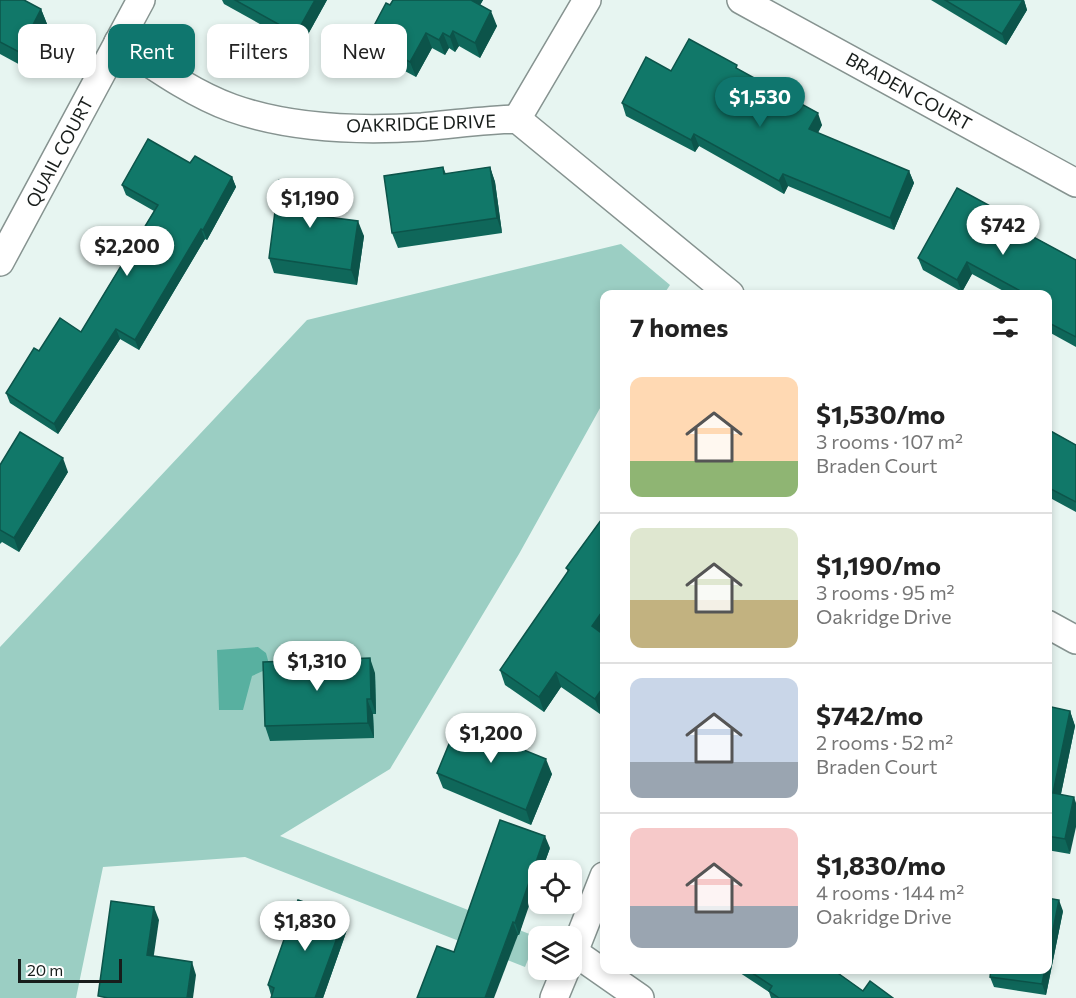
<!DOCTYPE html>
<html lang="en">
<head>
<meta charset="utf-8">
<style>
  :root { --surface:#fff; --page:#f6f6f6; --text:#222; --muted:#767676; --line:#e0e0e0; --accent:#0f766e }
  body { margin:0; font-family:Commissioner,sans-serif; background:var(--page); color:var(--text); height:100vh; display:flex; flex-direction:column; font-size:22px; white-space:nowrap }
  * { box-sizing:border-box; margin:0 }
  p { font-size:20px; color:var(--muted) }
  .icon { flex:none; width:33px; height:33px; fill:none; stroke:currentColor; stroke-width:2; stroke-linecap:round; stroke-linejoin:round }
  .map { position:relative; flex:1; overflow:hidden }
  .panel { position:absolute; left:600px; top:290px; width:452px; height:684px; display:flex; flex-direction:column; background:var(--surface); border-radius:12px; box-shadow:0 3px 9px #0003 }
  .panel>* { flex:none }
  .hud { position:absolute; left:18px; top:24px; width:492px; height:54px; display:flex; gap:12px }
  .fabs { position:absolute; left:528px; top:860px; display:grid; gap:12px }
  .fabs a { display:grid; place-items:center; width:54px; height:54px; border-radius:12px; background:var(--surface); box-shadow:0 3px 9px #0003; font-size:30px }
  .scale { position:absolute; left:18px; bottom:15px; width:104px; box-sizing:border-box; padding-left:6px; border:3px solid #181d1b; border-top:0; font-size:16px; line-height:21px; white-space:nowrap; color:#181d1b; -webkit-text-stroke:4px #fff; paint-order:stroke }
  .price { position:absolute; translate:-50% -51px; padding:0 14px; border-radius:21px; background:#fff; color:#222; font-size:20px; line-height:39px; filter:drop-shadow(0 2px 3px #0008) }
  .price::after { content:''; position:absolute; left:50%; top:36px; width:18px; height:14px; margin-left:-9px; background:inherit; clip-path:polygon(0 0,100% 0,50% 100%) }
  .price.selected { background:var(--accent); color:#fff }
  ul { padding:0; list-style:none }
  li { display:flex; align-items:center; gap:18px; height:150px; padding:0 30px }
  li+li { border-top:2px solid var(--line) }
  li span { display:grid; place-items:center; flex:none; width:168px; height:120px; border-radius:12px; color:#555 }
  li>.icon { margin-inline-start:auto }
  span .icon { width:72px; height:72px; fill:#fffc; stroke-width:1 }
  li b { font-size:26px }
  h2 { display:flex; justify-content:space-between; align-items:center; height:72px; padding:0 30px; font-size:26px }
  .pill { padding:0 21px; border-radius:12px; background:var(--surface); box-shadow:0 3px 9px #0003; font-size:21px; line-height:54px }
  .pill.selected { background:var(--accent); color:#fff }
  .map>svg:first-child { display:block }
  .green { fill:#9bcec3 }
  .water { fill:#58b0a0 }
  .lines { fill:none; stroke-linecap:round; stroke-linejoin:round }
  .street-casing { stroke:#869390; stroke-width:30 }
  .street { stroke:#fff; stroke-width:27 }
  .wall { fill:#0f675a }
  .shaded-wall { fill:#0c544a }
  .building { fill:#117869; stroke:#0c544a; stroke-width:1.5 }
  .labels { text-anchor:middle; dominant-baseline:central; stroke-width:4.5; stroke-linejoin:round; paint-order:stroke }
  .street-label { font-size:18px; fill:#181d1b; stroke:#fff }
</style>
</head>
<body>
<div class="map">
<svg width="1076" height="998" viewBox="0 0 1076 998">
  <rect width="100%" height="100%" fill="#e7f5f1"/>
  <path class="green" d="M621 244 670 285 664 294H604V401L519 554 390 769 280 836 537 937 525 967 245 857 103 867 76 998H0V647L307 320Z"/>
  <path class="water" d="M258 647 266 653 269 664 265 670 252 676 243 710H219L217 650Z"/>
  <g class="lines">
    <g class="street-casing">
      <g id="street">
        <path d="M741 0 1076 183"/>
        <path d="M118 42C154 66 191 93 232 108 291 129 360 131 422 127 454 124 485 120 517 119L730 294"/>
        <path d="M517 119 587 0"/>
        <path d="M0 262 141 0"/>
        <path d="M1047 624 1076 640"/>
        <path d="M574 952 640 998"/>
        <path d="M572 957 604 876"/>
        <path d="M554 998 566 969"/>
      </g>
    </g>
    <use href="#street" class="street"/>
  </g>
  <g class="wall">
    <path d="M0 0 41 9 47 24 24 67 0 54Z"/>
    <path d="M222 0H327L301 47 224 4Z"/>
    <path d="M393 0H483L480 5 497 26 480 58 459 46 455 52 449 48 445 55 432 48 416 77 373 54 367 39Z"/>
    <path d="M931 0H1024L1027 10 1006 45Z"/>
    <path d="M739 70 822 125 818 133 909 171 914 183 894 230 788 186 784 194 699 146 695 152 626 116 622 103 671 71Z"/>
    <path d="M190 163 232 177 236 187 207 240 205 239 139 350 120 339 58 434 10 403 6 393 39 351 81 332 154 211 126 195 122 185Z"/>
    <path d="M443 167 446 174 490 167 495 182 502 233 398 248 392 233Z"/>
    <path d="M325 186 330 201 328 217 364 236 357 285 274 273 269 258Z"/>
    <path d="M1008 223 1076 260V347L1047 331V294H1009L972 274 962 292 923 270 918 258Z"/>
    <path d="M1047 429 1076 445V512L1052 499 1047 508Z"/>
    <path d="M0 465 68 472 19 552 2 542 0 544Z"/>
    <path d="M604 516 603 634 604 635V708L600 714 561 687 544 712 505 685 500 670 568 572 566 568Z"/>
    <path d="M375 673 376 714H373L374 738 270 741 265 726Z"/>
    <path d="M1047 706 1070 711 1075 726 1061 794 1070 854 1047 850Z"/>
    <path d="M504 742 552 774 531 825 443 788 437 773Z"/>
    <path d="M550 848 542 870H538L519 935H518L454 952Z"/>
    <path d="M1063 911 1046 995 994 987 990 977Z"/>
    <path d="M345 916 348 927 323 998H271V995L268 985Z"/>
    <path d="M734 969H832L863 991 893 998H771L769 992Z"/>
  </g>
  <g class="shaded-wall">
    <path d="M315 0H327L301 47 296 34Z"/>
    <path d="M470 0H483L475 14Z"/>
    <path d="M1024 0 1027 10 1006 45 1002 34Z"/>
    <path d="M41 9 47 24 24 67 19 52Z"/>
    <path d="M491 11 497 26 480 58 475 43Z"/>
    <path d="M453 31 459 46 455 52 450 37Z"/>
    <path d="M426 33 432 48 416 77 410 62Z"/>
    <path d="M443 33 449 48 445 55 439 40Z"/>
    <path d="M818 113 822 125 813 141 809 129Z"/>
    <path d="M694 134 699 146 695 152 691 140Z"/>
    <path d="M490 167 495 182 502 233 497 218Z"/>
    <path d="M909 171 914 183 894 230 890 218Z"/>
    <path d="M783 174 788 186 784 194 779 181Z"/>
    <path d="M232 177 236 187 207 240 203 230Z"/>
    <path d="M325 186 330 201 326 231 320 216Z"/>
    <path d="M1005 214 1009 226 1002 220Z"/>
    <path d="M358 221 364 236 357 285 351 270Z"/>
    <path d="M201 229 205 239 139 350 135 340Z"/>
    <path d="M967 262 972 274 962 292 957 280Z"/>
    <path d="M116 329 120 339 58 434 54 424Z"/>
    <path d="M63 458 68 472 19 552 14 538Z"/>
    <path d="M1047 487 1052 499 1047 508Z"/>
    <path d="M604 609V632L597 642 592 626Z"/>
    <path d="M370 658 375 673 376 714 371 699Z"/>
    <path d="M556 672 561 687 544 712 539 697Z"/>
    <path d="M604 686V708L600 714 595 699Z"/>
    <path d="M367 699 373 714 374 738 368 723Z"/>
    <path d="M1070 711 1075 726 1058 808 1053 793Z"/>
    <path d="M500 731 506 746 497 739Z"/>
    <path d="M546 759 552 774 531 825 526 810Z"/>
    <path d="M1074 797 1076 803V827L1070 854 1065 839Z"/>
    <path d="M545 836 550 848 542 870H538V880L519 935 515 923Z"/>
    <path d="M1059 900 1063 911 1046 995 1042 984 1045 969H1047V960Z"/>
    <path d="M154 907 159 920 152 968 147 955Z"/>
    <path d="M345 916 348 927 323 998H315Z"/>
    <path d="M513 922 518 935 494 998H485Z"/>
    <path d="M192 962 196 975 193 998H187Z"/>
  </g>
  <g class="building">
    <path d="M0 0H24L41 9 19 52 0 42Z"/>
    <path d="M235 0H315L296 34Z"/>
    <path d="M393 0H471L491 11 475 43 453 31 450 37 443 33 439 40 426 33 410 62 367 39 386 3 390 5Z"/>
    <path d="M945 0H1023L1002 34Z"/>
    <path d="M689 39 737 65 736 68 818 113 809 129 909 171 890 218 783 174 779 181 694 134 691 140 622 103 646 57 671 71Z"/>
    <path d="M148 139 190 163 195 156 232 177 203 230 201 229 135 340 116 329 54 424 6 393 34 348 39 351 60 318 81 332 158 205 122 185Z"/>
    <path d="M443 167 444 174 490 167 497 218 392 233 384 176Z"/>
    <path d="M279 180 325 186 320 216 358 221 351 270 269 258Z"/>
    <path d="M957 188 1005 214 1002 220 1076 260V337L1047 322V294H1026L967 262 957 280 918 258Z"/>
    <path d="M1047 429 1076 445V502L1047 487Z"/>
    <path d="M20 432 63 458 14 538 0 530V465Z"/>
    <path d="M604 516V609L592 626 604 635V686L595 699 556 672 539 697 500 670 569 570 566 568Z"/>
    <path d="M370 658 371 699H367L368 723 265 726 263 662Z"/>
    <path d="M1047 706 1070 711 1053 793 1074 797 1065 839 1047 836Z"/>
    <path d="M461 715 500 731 497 739 546 759 526 810 437 773Z"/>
    <path d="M500 820 545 836 515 923 513 922 485 998H417L437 946 454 952Z"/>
    <path d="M1047 898 1059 900 1047 960Z"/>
    <path d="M298 900 345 916 315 998H271L274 988 268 985Z"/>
    <path d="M111 901 154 907 147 955 192 962 187 998H108L98 996Z"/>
    <path d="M746 969H832L863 991 870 981 893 998H779L769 991 772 986Z"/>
    <path d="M991 969H1045L1042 984 990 977Z"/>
  </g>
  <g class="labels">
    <g class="street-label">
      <text transform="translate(909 91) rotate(29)">BRADEN COURT</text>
      <text transform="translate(421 123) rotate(-2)">OAKRIDGE DRIVE</text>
      <text transform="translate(59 152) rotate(-62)">QUAIL COURT</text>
    </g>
  </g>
</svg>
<div class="fabs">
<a><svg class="icon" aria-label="locate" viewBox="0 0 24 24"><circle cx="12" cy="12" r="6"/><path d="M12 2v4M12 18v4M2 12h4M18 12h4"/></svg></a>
<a><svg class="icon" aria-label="layers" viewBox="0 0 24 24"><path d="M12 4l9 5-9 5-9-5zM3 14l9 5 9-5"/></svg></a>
</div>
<div class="scale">20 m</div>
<b class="price selected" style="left:760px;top:128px">$1,530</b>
<b class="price" style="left:310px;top:229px">$1,190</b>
<b class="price" style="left:1003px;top:256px">$742</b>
<b class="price" style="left:127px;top:277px">$2,200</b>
<b class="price" style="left:317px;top:692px">$1,310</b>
<b class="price" style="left:491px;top:764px">$1,200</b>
<b class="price" style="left:305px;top:952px">$1,830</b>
<div class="hud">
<a class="pill">Buy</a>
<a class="pill selected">Rent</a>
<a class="pill">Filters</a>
<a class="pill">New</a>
</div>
<section class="panel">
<h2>7 homes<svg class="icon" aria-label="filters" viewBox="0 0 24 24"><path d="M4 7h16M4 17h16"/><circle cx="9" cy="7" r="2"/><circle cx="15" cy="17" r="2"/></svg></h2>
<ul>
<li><span style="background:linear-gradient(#ffd9b3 70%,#8fb573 0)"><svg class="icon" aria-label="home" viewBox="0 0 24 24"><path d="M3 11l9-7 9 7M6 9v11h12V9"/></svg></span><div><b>$1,530/mo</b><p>3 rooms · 107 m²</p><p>Braden Court</p></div></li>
<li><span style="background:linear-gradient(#dfe7d0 60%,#c2b280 0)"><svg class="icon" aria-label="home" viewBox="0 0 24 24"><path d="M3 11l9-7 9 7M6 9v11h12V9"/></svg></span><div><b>$1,190/mo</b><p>3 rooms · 95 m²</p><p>Oakridge Drive</p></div></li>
<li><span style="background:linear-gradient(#c9d6e8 70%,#9aa5b1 0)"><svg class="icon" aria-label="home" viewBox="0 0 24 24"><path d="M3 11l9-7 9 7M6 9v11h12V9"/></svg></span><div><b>$742/mo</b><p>2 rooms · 52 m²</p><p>Braden Court</p></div></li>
<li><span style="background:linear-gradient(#f6c9c9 65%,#9aa5b1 0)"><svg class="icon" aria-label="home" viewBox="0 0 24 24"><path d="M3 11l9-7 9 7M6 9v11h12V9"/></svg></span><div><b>$1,830/mo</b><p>4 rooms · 144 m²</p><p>Oakridge Drive</p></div></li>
</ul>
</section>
</div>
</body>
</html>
